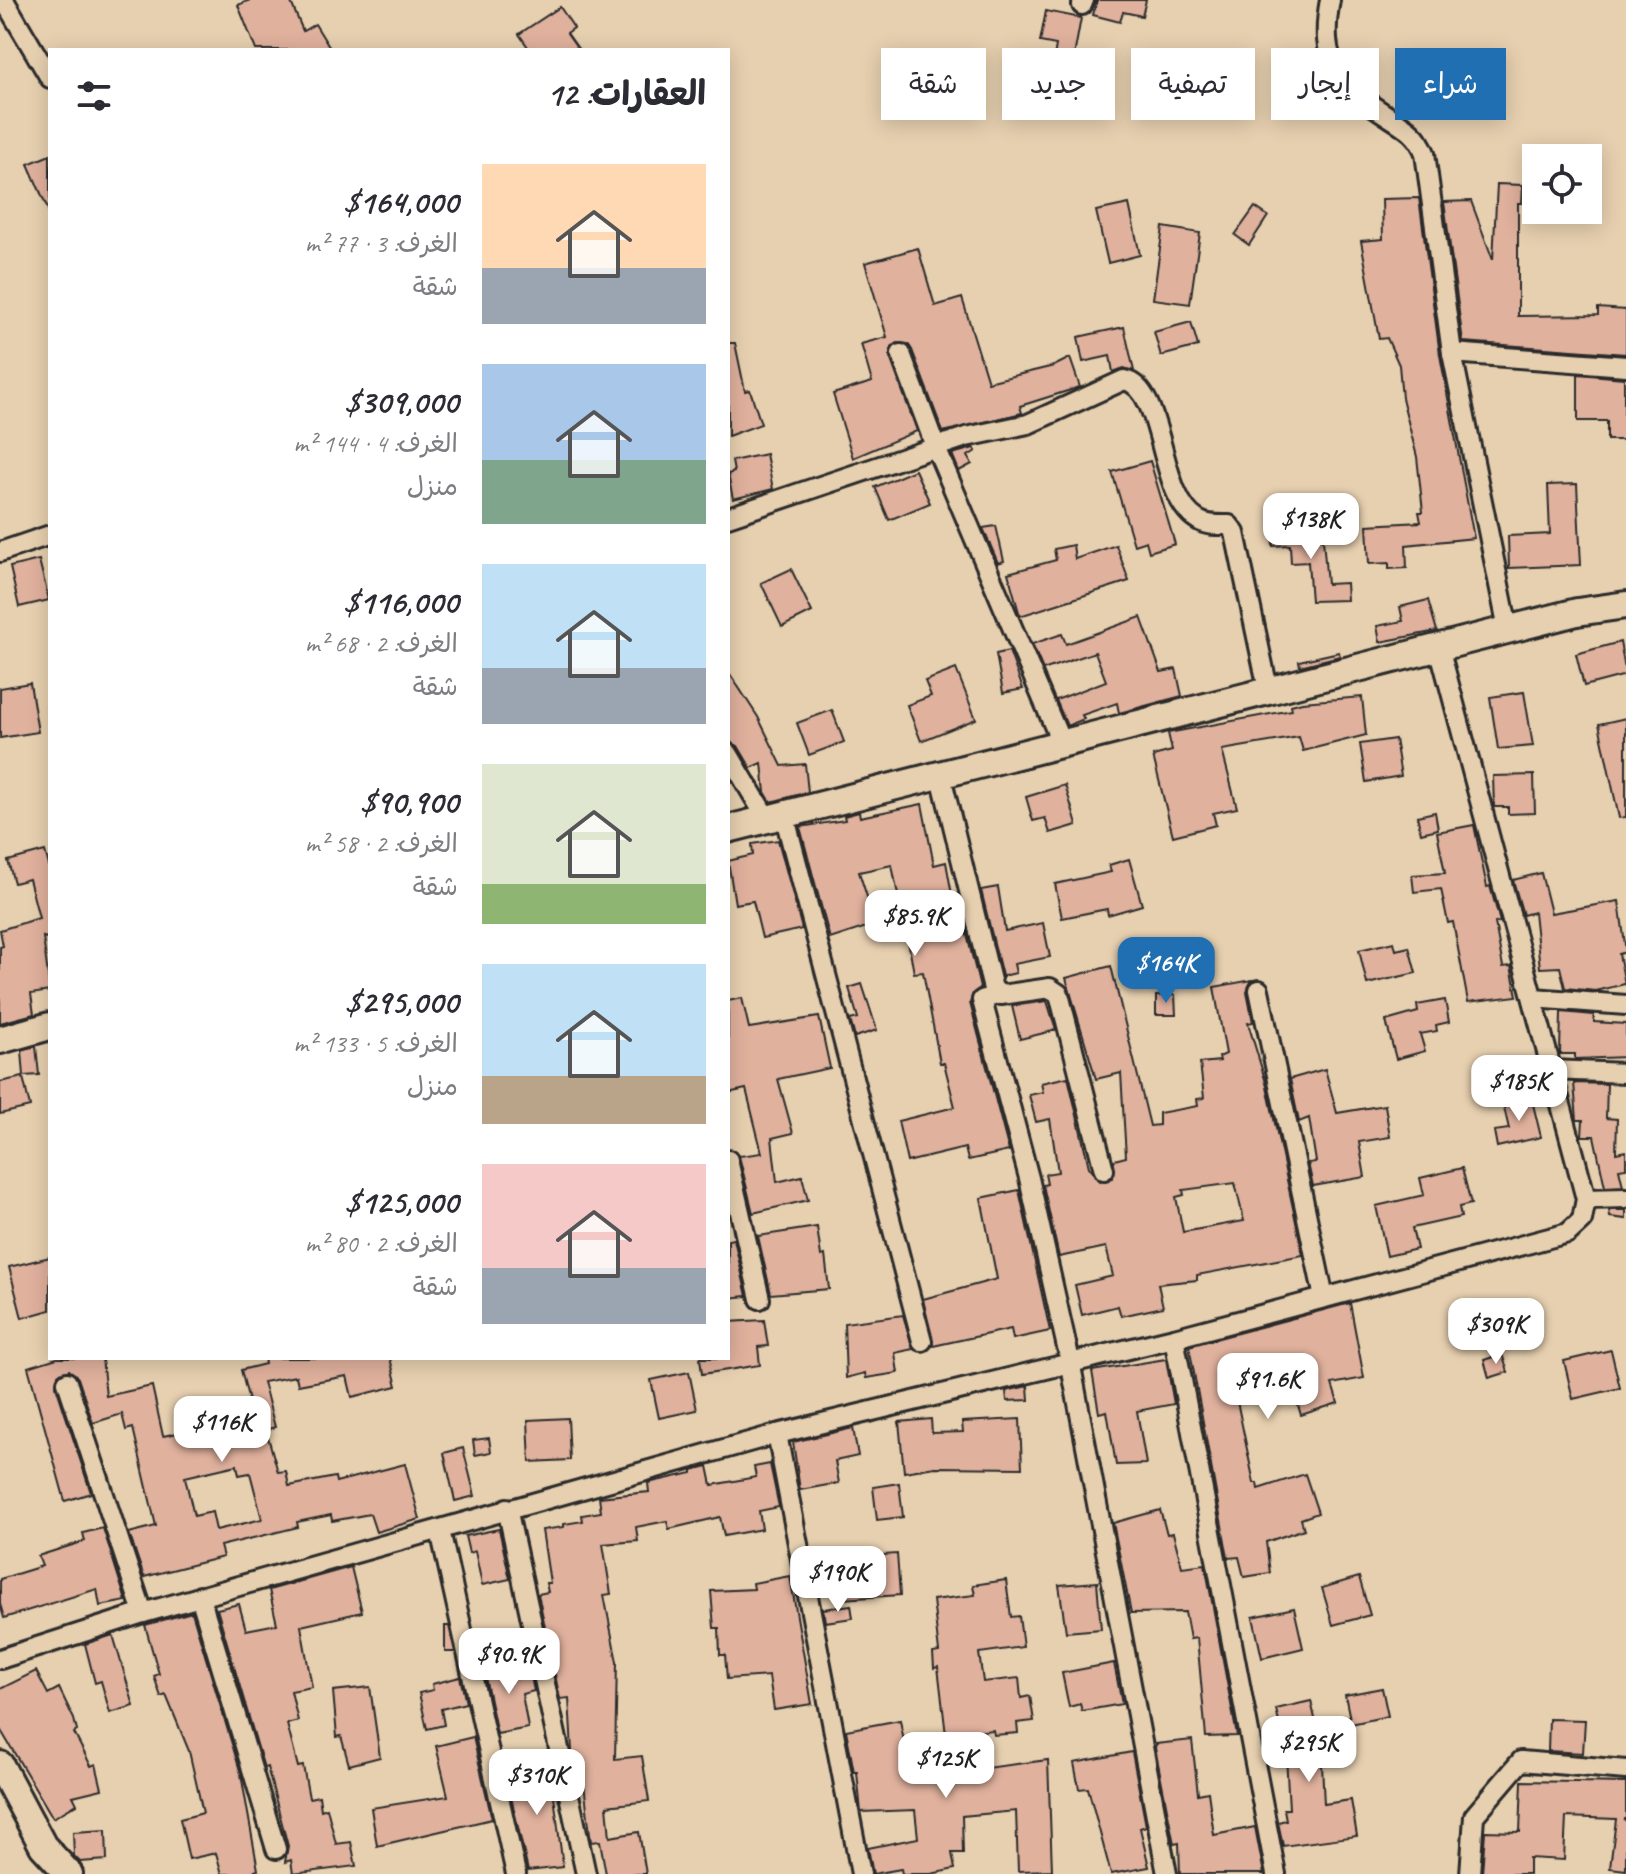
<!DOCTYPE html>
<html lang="ar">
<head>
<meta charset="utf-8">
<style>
  :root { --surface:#fff; --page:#f7f7f7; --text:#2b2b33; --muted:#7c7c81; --accent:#1f6fb2 }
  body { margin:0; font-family:Caveat,"Playpen Sans Arabic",sans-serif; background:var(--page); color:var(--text); direction:rtl; height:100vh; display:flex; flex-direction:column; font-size:30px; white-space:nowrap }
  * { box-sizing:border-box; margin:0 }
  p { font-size:26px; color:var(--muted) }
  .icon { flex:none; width:44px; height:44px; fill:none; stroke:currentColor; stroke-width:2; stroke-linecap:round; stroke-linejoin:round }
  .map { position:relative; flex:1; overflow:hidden; direction:ltr }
  .details { position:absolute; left:48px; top:48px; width:682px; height:1312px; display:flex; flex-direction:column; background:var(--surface); border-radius:0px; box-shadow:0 4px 20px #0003; direction:rtl }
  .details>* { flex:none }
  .banner { position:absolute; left:754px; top:48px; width:752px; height:72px; direction:rtl; display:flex; gap:16px }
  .controls { position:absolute; left:1522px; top:144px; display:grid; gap:16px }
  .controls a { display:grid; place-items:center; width:80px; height:80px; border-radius:0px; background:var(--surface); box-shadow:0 4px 20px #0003; font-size:40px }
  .price { position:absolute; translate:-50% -68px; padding:0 18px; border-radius:16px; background:#fff; color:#222; font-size:26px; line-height:52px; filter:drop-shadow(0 2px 4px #0008) }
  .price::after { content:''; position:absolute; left:50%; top:48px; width:24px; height:18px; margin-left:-12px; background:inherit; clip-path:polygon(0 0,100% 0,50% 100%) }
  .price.selected { background:var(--accent); color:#fff }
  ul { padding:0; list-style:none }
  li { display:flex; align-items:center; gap:24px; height:200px; padding:0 24px }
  li span { display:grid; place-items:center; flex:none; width:224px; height:160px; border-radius:0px; color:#555 }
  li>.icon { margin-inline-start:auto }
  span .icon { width:96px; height:96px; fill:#fffc; stroke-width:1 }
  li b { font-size:34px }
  h2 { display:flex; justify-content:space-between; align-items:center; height:96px; padding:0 24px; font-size:34px }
  .chip { padding:0 28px; border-radius:0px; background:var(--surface); box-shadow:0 4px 20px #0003; font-size:28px; line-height:72px }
  .chip.selected { background:var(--accent); color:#fff }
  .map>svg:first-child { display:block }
  .building { fill:#e0b19d; stroke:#2b2b2b; stroke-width:2; fill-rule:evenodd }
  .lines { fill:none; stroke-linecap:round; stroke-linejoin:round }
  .street-casing { stroke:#2b2b2b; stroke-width:24 }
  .secondary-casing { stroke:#2b2b2b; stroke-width:32 }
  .street { stroke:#e7d0b0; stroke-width:18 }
  .secondary { stroke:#e7d0b0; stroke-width:26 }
</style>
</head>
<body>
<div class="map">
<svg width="1626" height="1874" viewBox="0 0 1626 1874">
  <rect width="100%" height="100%" fill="#e7d0b0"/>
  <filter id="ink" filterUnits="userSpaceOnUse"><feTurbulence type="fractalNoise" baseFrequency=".0125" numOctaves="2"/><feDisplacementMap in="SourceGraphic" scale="16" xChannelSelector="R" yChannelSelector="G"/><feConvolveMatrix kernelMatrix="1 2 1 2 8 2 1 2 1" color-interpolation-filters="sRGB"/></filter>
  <g filter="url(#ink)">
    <g class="building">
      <path d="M250 0H290L303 31 315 24 331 50H256L238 5Z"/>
      <path d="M1097 0H1146L1142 16 1123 12 1120 22 1093 15Z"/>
      <path d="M560 7 574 28 567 33 579 50H530L519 34Z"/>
      <path d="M1046 11 1081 18 1072 67 1053 63 1056 45 1040 42Z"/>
      <path d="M50 155V214L28 164Z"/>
      <path d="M1497 184 1523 185 1522 203H1518V316L1598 315V308L1626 310V354L1463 342 1444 202 1471 201 1493 260Z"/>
      <path d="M1419 198 1440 355 1474 538 1406 545 1407 568 1389 569V563L1369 564 1367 525 1421 522 1419 512H1423L1417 457 1402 398 1399 365 1387 338 1379 339 1361 241 1383 239 1382 199Z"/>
      <path d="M1129 204 1140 255 1108 263 1096 211Z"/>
      <path d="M1255 207 1268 216 1249 245 1235 235Z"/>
      <path d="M1163 227 1200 233 1190 304 1153 299Z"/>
      <path d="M918 248 935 306 962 298 988 382 1054 366 1070 358 1080 387 1020 406 1022 413 943 432 912 350 908 344 898 343 891 347 890 357 917 431 853 458 833 394 872 382 861 344 887 337 865 263Z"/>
      <path d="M1191 322 1198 346 1161 356 1154 332Z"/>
      <path d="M1124 327 1134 371 1124 368 1113 372 1110 356 1083 362 1078 337Z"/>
      <path d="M728 343H735L745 391 750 390 761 424 728 436Z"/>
      <path d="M1578 374 1624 378V440H1607V421H1578Z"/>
      <path d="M974 448 976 451 968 456 972 464 959 471 952 454Z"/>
      <path d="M766 454 773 489 733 499 728 474 734 472 732 461Z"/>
      <path d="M1150 461 1175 544 1149 552 1146 541 1134 545 1112 472Z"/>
      <path d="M915 470 930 503 889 520 875 487Z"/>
      <path d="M1577 484 1581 565 1509 568 1508 536 1550 534 1548 485Z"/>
      <path d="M996 526 1004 561 998 563 983 528Z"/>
      <path d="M1322 528 1327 584 1346 583 1347 600 1311 601 1308 562 1291 563 1290 545 1273 546 1272 531Z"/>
      <path d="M1073 545 1075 559 1116 545 1129 581 1020 616 1008 573 1056 560 1054 549Z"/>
      <path d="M39 560 49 600 19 607 10 567Z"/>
      <path d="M791 569 812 612 782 627 761 583Z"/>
      <path d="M1428 600 1437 631 1380 642 1377 626 1403 621 1400 607Z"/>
      <path d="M1141 617 1161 672 1176 669 1182 696 1119 713 1117 703 1082 715 1084 719 1067 726 1056 700 1106 681 1095 652 1043 670 1032 644 1062 634 1066 644Z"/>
      <path d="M1620 642 1626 675 1584 686 1576 654Z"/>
      <path d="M1009 651 1023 689 1003 693 996 654Z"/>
      <path d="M1339 652 1340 656 1300 666 1299 661Z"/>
      <path d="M956 669 976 719 921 741 907 705 931 696 925 681Z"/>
      <path d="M728 671 758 717 782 766 805 764 808 792 771 802 765 792 762 763 751 768 738 746 728 741Z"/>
      <path d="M30 683 38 732 0 738V688Z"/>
      <path d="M1524 692 1533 746 1498 749 1490 697Z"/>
      <path d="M1362 697 1366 735 1303 751 1299 737 1222 750 1237 808 1213 813 1216 825 1173 836 1153 756 1172 751 1168 733 1292 710 1291 705 1302 702Z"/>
      <path d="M832 710 844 742 809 755 797 723Z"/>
      <path d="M1626 718V817L1619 818 1599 724Z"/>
      <path d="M1395 739 1401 776 1366 782 1360 744Z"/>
      <path d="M1534 775 1535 813 1508 814V807H1494L1493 776Z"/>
      <path d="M1065 785 1077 825 1050 833 1045 818 1033 821 1026 797Z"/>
      <path d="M922 804 934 865 946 862 952 895 957 894 980 988 973 993 970 1003 1009 1151 968 1160 965 1148 907 1162 898 1121 955 1107 944 1063H940L923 972 914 973 903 915 830 939 800 827 845 820 844 816 859 812 860 817ZM892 865 899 900 870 906 859 872Z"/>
      <path d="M1435 812 1438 829 1421 833 1417 816Z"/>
      <path d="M1474 825 1487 887 1490 886 1500 922 1495 923 1503 967 1511 966 1517 996 1468 1002 1453 922 1448 923 1441 889 1414 892 1412 875 1445 873 1437 832Z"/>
      <path d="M778 840 802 929 762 938 753 901 735 904 728 861 753 855 752 844Z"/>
      <path d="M45 851 50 869V939L43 937 50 991 31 994 34 1014 0 1023V947L3 946 0 930 39 918 29 879 14 883 8 861Z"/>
      <path d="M1129 859 1142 905 1108 915 1107 909 1062 918 1055 884 1111 872 1109 865Z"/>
      <path d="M1541 873 1551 913 1619 901 1626 952 1619 954 1625 984 1596 991 1565 988 1560 967 1540 968 1534 912 1523 915 1513 880Z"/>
      <path d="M998 887 1005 931 1043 923 1050 957 1014 964 1016 973 1003 976V980L981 890Z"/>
      <path d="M1394 942 1396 950 1409 947 1416 973 1367 984 1359 950Z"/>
      <path d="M1111 966 1150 1126 1159 1125V1113L1198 1106 1197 1099 1204 1098 1200 1063 1220 1061 1219 1057 1226 1054 1214 987 1252 980 1247 992 1253 1022 1248 1023 1267 1086 1303 1255 1197 1275V1280L1158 1284 1163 1307 1121 1316 1118 1306 1082 1315 1075 1285 1113 1276 1106 1247 1059 1257 1043 1185 1047 1184 1045 1174 1058 1172 1050 1119 1036 1122 1029 1095 1043 1092 1041 1083 1068 1077 1089 1167 1100 1181 1113 1178 1114 1160 1126 1157 1121 1073 1096 1079 1066 978ZM1235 1183 1244 1221 1183 1232 1176 1197 1184 1195 1183 1190Z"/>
      <path d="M862 984 877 1030 855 1037 850 1020 858 1018 849 988Z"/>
      <path d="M1175 995 1176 1015H1156V996Z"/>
      <path d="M742 998 749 1028 819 1017 830 1068 778 1079 793 1133 772 1138 777 1182 802 1176 808 1200 753 1213 739 1156 762 1153 746 1089 728 1093V1001Z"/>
      <path d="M1445 1000 1449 1022 1436 1025 1437 1031 1420 1034 1425 1051 1396 1059 1386 1021 1418 1012 1417 1005Z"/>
      <path d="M1047 1001 1056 1030 1020 1039 1012 1006Z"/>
      <path d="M1561 1012 1594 1015V1022L1626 1024V1057L1575 1059V1054H1560Z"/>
      <path d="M36 1046 39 1075 24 1076 22 1051Z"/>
      <path d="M1325 1069 1337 1113 1385 1105 1390 1137 1359 1142 1365 1177 1313 1186 1308 1163 1316 1162 1309 1118 1299 1122 1290 1079Z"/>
      <path d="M23 1077 30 1107 0 1114V1082Z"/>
      <path d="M1574 1083 1607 1084 1606 1118 1617 1119 1616 1153 1626 1151V1168L1619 1169 1623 1186 1605 1187 1594 1136H1582L1583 1120H1577Z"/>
      <path d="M1531 1096 1541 1137 1497 1147 1494 1131 1509 1129 1503 1103Z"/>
      <path d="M1462 1168 1471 1204 1459 1207 1461 1217 1412 1228 1417 1249 1387 1256 1376 1206 1424 1195 1420 1178Z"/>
      <path d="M1019 1190 1050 1331 1013 1339 1011 1329 933 1346 923 1299 997 1279 981 1198Z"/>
      <path d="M1609 1210H1626V1219L1610 1217Z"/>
      <path d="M817 1227 821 1256 825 1255 829 1289 771 1294 758 1236Z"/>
      <path d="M734 1239 747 1296 728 1298V1240Z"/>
      <path d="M50 1257V1310L22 1318 9 1267Z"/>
      <path d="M1350 1303 1364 1378 1332 1384 1338 1403 1301 1415 1284 1361 1231 1372 1254 1483H1257L1258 1489 1305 1474 1318 1513 1301 1519 1304 1529 1266 1542 1270 1573 1244 1577 1239 1557 1228 1558 1189 1346Z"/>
      <path d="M903 1315 913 1349 895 1353 898 1373 866 1378 865 1373 846 1378 844 1323Z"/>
      <path d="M764 1320 768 1346 758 1347 760 1365 702 1374 700 1358H728V1322Z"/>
      <path d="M1611 1350 1620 1388 1573 1399 1564 1361Z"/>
      <path d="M1502 1354 1508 1372 1489 1378 1484 1360Z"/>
      <path d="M57 1358H102L106 1396 152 1386 163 1436 206 1427 210 1443 244 1434 238 1412 251 1409 241 1370 265 1364 264 1358H390L397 1386 352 1397 347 1376 298 1385 296 1376 263 1382 275 1427 266 1430 278 1472 286 1471 289 1486 335 1477 336 1482 405 1464 420 1519 376 1532 370 1514 332 1521 331 1515 297 1522 298 1527 220 1546 223 1557 144 1577 129 1533 156 1526 133 1428 126 1430 122 1414 93 1423 78 1378 69 1370 58 1375 56 1386 91 1493 65 1501 28 1367ZM237 1465 239 1475 250 1473 262 1519 216 1530 212 1512 194 1516 185 1477Z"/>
      <path d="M1166 1359 1174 1404 1137 1411 1146 1464 1116 1465 1107 1411 1099 1413 1092 1371Z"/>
      <path d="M689 1372 697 1410 659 1418 651 1380Z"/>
      <path d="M1028 1386 1029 1400 1007 1401 1006 1391Z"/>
      <path d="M568 1418 570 1460 530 1462 528 1420Z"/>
      <path d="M931 1419 932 1433 963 1432 962 1422 1020 1419 1022 1468 935 1467 904 1472 899 1422Z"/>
      <path d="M853 1428 858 1456 835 1461 839 1483 800 1490 793 1442Z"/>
      <path d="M489 1438 491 1452 475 1455 473 1440Z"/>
      <path d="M463 1448 475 1496 455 1501 444 1453Z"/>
      <path d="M770 1464 779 1507 759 1511 762 1529 724 1536 720 1517 669 1529 667 1521 636 1527 638 1541 603 1544 611 1594 604 1595 617 1662 615 1759 642 1756 649 1801 607 1806 610 1837 639 1832 646 1874H606L600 1841 591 1842 584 1784 579 1785 572 1751 569 1698 560 1699 538 1594 548 1592 546 1583H550L542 1530 564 1527V1524L583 1521 582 1515 601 1512 599 1497 649 1492 648 1483 692 1473V1470L708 1466 712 1485 756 1477 754 1467Z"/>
      <path d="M899 1483 903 1517 877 1520 873 1487Z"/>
      <path d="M1160 1510 1167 1534 1173 1533 1182 1567 1205 1564 1237 1736 1206 1737 1197 1638 1190 1639 1185 1612 1131 1613 1113 1523Z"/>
      <path d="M103 1528 126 1601 100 1606 97 1589 4 1618 0 1604V1579L42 1566 38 1556 85 1541 83 1533Z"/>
      <path d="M499 1529 510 1579 482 1585 475 1551 469 1553 465 1536Z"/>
      <path d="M852 1550 853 1557 897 1554 900 1595 842 1599 834 1553Z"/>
      <path d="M351 1567 362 1612 301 1626 312 1687 291 1691 298 1721 287 1724 298 1767 303 1766 309 1798 319 1796 321 1810 327 1808 336 1844 351 1842 356 1866 293 1874 291 1860 285 1862 288 1846 267 1767 264 1768 217 1609 239 1604 246 1630 277 1624 269 1590Z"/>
      <path d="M790 1576 812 1704 774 1710 769 1676 727 1679 725 1655H720L719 1628H714L711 1591 754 1589 753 1583Z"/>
      <path d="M1359 1577 1370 1615 1333 1625 1322 1588Z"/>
      <path d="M1006 1580 1011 1617 1019 1616 1023 1647 979 1653 983 1682 1019 1678 1021 1698 1030 1696 1034 1721 1017 1723 1018 1733 994 1735 993 1730 946 1735 938 1667 934 1668 933 1653 939 1652 933 1600 975 1595 973 1585Z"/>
      <path d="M1097 1582 1101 1629 1066 1632 1059 1585Z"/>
      <path d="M851 1605 853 1618 825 1622 823 1609Z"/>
      <path d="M1294 1608 1303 1648 1262 1658 1253 1617Z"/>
      <path d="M192 1612 241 1774 258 1870 244 1874H222L216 1853 189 1859 180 1819 203 1813 189 1751 166 1695 161 1697 154 1676 159 1674 145 1625Z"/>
      <path d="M445 1626H449L455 1652H445Z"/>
      <path d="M113 1635 134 1706 110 1713 101 1681 95 1683 85 1644Z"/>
      <path d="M528 1662 534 1691 522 1694 528 1728 497 1734 484 1672Z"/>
      <path d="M1114 1663 1122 1704 1082 1711 1080 1704 1069 1707 1062 1673Z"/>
      <path d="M36 1671 48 1694 59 1688 74 1719 77 1731 74 1733 91 1766 96 1764 102 1789 73 1796 77 1804 53 1818 0 1729V1689Z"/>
      <path d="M460 1677 466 1703 441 1709 444 1725 427 1729 419 1693 433 1690 432 1684Z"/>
      <path d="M370 1687 380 1757 349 1765 341 1736 337 1737 333 1691Z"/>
      <path d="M1382 1688 1388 1716 1351 1724 1345 1695Z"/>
      <path d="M1311 1701 1321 1745 1324 1804 1351 1800 1357 1836 1283 1846 1278 1822 1286 1820 1284 1809H1289L1286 1755 1276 1709Z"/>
      <path d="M1549 1719 1585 1720 1583 1753 1548 1751Z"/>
      <path d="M900 1720 905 1747 947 1738 955 1772 1048 1760 1052 1870 1018 1871 1016 1811 962 1816 963 1853H952L955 1869 931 1874H902L901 1869 873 1874 868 1848 918 1838 915 1810 861 1812 857 1772H854L846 1730Z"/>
      <path d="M473 1737 492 1819 377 1846 371 1808 448 1796 436 1746Z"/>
      <path d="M1192 1740 1198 1794 1208 1792 1214 1835 1255 1827 1264 1874H1180L1179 1843 1174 1844 1155 1748 1156 1744Z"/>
      <path d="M1132 1752 1146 1826 1140 1828 1149 1867 1111 1874 1088 1788 1079 1789 1074 1763Z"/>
      <path d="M550 1764 563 1867 528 1871 506 1775Z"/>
      <path d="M1522 1781 1626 1783V1819H1623L1626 1820V1870L1610 1868 1616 1819 1566 1817 1564 1860 1529 1858V1874H1482L1485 1831 1520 1832Z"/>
      <path d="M106 1830 107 1860 80 1862 74 1856 73 1832Z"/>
    </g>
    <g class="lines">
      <g class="street-casing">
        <g id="street">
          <path d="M4 0 50 78"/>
          <path d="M1330 0C1318 64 1339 85 1391 118 1407 128 1418 135 1425 153L1452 353 1508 629"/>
          <path d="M1082 5 1084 0"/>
          <path d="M1452 353 1626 366"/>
          <path d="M901 354 936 448 1061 742"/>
          <path d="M728 517 966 437 1028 424 1124 380C1166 388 1157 497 1198 520 1207 526 1218 525 1229 525L1235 533 1268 689"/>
          <path d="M0 552 50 535"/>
          <path d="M728 753 767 819"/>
          <path d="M940 772 993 989 1001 995 1050 988 1059 994 1104 1170"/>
          <path d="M784 814 922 1341"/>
          <path d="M1259 990 1324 1298"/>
          <path d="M996 995 982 1000 1029 1178 1070 1361 1167 1874"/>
          <path d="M1533 998 1626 1005"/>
          <path d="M1550 1070 1626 1073"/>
          <path d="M728 1160 760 1299"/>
          <path d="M1586 1199 1626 1198"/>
          <path d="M1174 1338 1276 1874"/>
          <path d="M67 1382 143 1613"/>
          <path d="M777 1434 861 1874"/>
          <path d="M507 1508 586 1874"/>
          <path d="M440 1530 516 1874"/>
          <path d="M200 1596 276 1849"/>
          <path d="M0 1659 143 1613 777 1434 1174 1338 1568 1233 1582 1220 1586 1199 1439 647"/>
          <path d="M1470 1874 1474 1816 1521 1761 1626 1770"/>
        </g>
      </g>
      <g class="secondary-casing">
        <g id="secondary">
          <path d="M728 829 1577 612 1626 605"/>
          <path d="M0 1040 50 1026"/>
          <path d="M0 1765 43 1846 69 1874"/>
        </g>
      </g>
      <use href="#street" class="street"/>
      <use href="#secondary" class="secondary"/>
    </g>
  </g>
</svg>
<div class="controls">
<a><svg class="icon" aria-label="locate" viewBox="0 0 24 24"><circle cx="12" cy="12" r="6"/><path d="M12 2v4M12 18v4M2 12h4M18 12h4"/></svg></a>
</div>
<b class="price" style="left:1311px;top:561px">$138K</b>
<b class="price" style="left:915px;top:958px">$85.9K</b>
<b class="price selected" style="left:1166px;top:1005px">$164K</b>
<b class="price" style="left:1519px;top:1123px">$185K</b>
<b class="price" style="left:1496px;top:1366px">$309K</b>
<b class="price" style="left:1268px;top:1421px">$91.6K</b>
<b class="price" style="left:222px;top:1464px">$116K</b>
<b class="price" style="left:838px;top:1614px">$190K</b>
<b class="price" style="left:509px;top:1696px">$90.9K</b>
<b class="price" style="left:1309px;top:1784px">$295K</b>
<b class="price" style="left:946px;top:1800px">$125K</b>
<b class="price" style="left:537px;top:1817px">$310K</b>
<div class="banner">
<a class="chip selected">شراء</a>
<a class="chip">إيجار</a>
<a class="chip">تصفية</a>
<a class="chip">جديد</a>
<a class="chip">شقة</a>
</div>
<section class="details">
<h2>العقارات: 12<svg class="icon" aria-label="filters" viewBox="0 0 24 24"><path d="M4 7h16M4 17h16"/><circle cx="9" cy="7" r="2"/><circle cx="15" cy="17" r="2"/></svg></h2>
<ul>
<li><span style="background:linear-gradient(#ffd9b3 65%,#9aa5b1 0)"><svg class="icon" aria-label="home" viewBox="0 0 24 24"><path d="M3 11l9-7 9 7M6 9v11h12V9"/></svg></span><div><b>$164,000</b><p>الغرف: 3 · 77 m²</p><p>شقة</p></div></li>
<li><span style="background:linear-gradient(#a9c7e8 60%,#7fa58c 0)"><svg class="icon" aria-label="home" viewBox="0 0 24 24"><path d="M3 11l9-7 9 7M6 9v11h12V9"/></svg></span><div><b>$309,000</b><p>الغرف: 4 · 144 m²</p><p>منزل</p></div></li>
<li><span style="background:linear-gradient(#bfe0f5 65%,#9aa5b1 0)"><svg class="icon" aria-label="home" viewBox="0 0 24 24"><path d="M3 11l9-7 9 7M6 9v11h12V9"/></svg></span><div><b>$116,000</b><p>الغرف: 2 · 68 m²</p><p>شقة</p></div></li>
<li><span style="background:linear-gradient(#dfe7d0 75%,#8fb573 0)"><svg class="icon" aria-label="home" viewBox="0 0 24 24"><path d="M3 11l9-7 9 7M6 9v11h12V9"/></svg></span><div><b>$90,900</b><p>الغرف: 2 · 58 m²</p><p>شقة</p></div></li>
<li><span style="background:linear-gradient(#bfe0f5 70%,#b9a48a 0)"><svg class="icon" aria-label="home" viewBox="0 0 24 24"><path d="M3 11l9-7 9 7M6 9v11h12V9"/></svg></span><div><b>$295,000</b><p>الغرف: 5 · 133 m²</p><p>منزل</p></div></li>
<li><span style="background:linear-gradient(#f6c9c9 65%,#9aa5b1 0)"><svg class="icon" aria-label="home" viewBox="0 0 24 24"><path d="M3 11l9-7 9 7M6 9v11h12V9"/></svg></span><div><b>$125,000</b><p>الغرف: 2 · 80 m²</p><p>شقة</p></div></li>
</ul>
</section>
</div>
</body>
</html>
